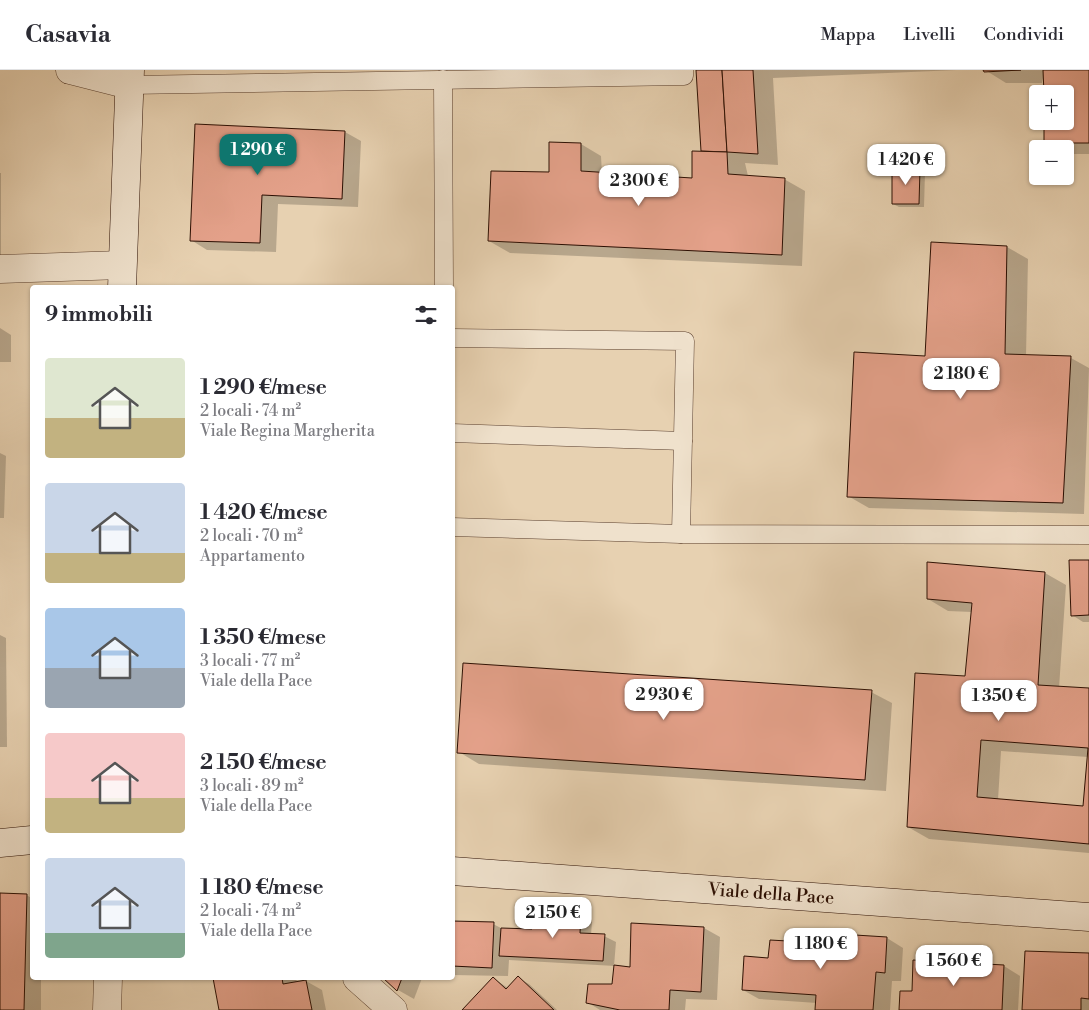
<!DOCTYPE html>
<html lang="it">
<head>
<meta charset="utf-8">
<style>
  :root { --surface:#fff; --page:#f7f7f7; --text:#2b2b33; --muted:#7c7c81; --line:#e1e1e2; --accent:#0f766e }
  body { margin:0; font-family:"Libre Bodoni",serif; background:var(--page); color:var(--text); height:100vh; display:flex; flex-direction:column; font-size:19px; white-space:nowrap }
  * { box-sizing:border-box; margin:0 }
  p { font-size:16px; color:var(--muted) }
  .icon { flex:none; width:28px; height:28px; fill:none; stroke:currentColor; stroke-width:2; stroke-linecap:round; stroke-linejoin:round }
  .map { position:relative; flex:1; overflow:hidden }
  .side { position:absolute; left:30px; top:215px; width:425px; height:695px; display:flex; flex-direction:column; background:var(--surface); border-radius:5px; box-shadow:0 1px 4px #0004 }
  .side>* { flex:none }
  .controls { position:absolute; left:1029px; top:15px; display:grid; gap:10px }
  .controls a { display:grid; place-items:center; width:45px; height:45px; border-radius:5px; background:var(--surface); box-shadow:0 1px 4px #0004; font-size:25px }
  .price { position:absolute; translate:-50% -42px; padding:0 11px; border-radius:10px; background:#fff; color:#222; font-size:16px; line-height:32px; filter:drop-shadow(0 1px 2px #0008) }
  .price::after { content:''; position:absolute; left:50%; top:30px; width:15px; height:11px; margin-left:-8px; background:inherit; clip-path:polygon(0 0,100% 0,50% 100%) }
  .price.current { background:var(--accent); color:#fff }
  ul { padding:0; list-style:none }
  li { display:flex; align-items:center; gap:15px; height:125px; padding:0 15px }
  li span { display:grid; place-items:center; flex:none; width:140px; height:100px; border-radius:5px; color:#555 }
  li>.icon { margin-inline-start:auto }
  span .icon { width:60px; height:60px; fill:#fffc; stroke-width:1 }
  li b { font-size:21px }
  h2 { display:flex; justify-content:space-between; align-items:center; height:60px; padding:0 15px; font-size:21px }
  header { display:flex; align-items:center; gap:30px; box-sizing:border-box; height:70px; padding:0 25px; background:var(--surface); border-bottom:1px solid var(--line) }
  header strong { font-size:24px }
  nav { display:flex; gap:28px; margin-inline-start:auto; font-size:18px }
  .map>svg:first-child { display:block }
  .shadow { fill:#0003; fill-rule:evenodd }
  .building { fill:#e4a18a; stroke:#2b0e02; fill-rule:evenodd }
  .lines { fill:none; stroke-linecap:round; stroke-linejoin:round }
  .lane-casing { stroke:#5a3f2e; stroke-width:19 }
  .street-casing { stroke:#5a3f2e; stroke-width:29 }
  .secondary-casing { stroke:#2b0e02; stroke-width:29 }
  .lane { stroke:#efe1cc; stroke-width:18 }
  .street { stroke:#efe1cc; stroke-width:28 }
  .secondary { stroke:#efe1cc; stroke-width:28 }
  .labels { text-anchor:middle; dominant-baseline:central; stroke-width:5; stroke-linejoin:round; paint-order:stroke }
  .street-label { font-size:18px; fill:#2b0e02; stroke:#efe1cc }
</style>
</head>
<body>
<header>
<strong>Casavia</strong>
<nav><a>Mappa</a><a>Livelli</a><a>Condividi</a></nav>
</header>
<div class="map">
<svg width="1089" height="940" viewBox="0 0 1089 940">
  <rect width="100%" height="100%" fill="#e7d1b1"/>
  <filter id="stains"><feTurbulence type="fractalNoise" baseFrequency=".004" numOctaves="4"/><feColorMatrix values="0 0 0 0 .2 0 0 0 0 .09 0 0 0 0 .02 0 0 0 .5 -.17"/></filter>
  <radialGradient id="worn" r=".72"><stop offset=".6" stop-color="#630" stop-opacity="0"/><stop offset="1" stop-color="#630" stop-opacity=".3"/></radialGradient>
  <g class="shadow">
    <path d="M697 0H957L773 8 778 95 745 93 748 106 784 109 805 121 802 196 510 183 489 171 581 74 601 86 602 104 693 109 702 83Z"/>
    <path d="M985 0H1089V84H1066L1065 79H1057L1046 72 1065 51V24L1044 3 1042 13H1006Z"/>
    <path d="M345 62 361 71 358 137 278 134 276 182 207 180 191 170Z"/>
    <path d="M919 100 925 103 924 137H899L893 134Z"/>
    <rect x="0" y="103" width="1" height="84"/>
    <path d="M1007 177 1028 189 1026 286 1071 288 1089 298 1084 444 869 438 848 426 927 287Z"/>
    <path d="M0 258 11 265V292H0Z"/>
    <path d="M0 383 6 386 4 448H0Z"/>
    <path d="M1089 491V552H1083L1072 545Z"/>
    <path d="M928 493 1045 503 1066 515 1059 618 1089 620V783L929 769 908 757 967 607 972 542 948 541 928 529ZM1001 681 1088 687 1085 737 998 730Z"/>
    <path d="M0 565 6 568 7 677H0Z"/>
    <path d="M871 622 892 633 886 721 479 694 459 682Z"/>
    <path d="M0 825H26L32 828V908H41V940H0Z"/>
    <path d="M580 845 592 852 591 865 604 866 616 872 614 896 631 899 704 858 720 867 717 930 686 929 685 940H600L587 932 613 916 615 896 509 890 508 906 452 905V852L493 854 503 859 533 861Z"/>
    <path d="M887 868 903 878 901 911H892L890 940H816L817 933 759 929 743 920 770 889Z"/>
    <path d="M1089 884V940H1023Z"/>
    <path d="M1004 896 1020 906 1018 940H901L913 923Z"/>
    <path d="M215 908H296L297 913 306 911 322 920 326 940H220Z"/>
    <path d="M385 908H422L414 929 398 920Z"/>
    <path d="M493 908 508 918 518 908 529 914 557 940H464Z"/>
  </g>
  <g class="building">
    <path d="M696 0H722L727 82 701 81Z"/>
    <path d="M722 0H753L758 84 727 82Z"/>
    <path d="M983 0H1021L984 2Z"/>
    <path d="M1043 0H1089V73H1044V51H1065V24H1044Z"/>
    <path d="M195 54 345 61 342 129 262 125 260 173 190 171Z"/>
    <path d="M549 72 581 73V101L692 108V81L727 82 728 104 785 108 782 185 488 171 491 101 549 102Z"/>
    <path d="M892 98 920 99 919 134H892Z"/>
    <path d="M931 172 1007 176 1005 284 1071 286 1063 433 847 427 854 282 925 286Z"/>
    <path d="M1069 490H1089V545L1071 546Z"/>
    <path d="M927 492 1045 502 1038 615 1089 618V774L907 757 915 603 965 606 972 533 927 529ZM981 670 1088 678 1083 736 977 727Z"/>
    <path d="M463 593 872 620 865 710 457 683Z"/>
    <path d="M0 823 27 824 24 940H0Z"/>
    <path d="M532 842 581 844 580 863 605 864 603 891 499 886 501 858 532 859Z"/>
    <path d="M452 851 494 852 492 898 452 896Z"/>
    <path d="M631 853 704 857 701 922 670 920 669 940H620L586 933 588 914H612L614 895 630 897Z"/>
    <path d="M823 863 887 867 885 903 876 902 873 940H815L816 925 742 920 744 886 768 888 770 870 823 873Z"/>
    <path d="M1025 881 1089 883V929L1081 928V940H1022Z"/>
    <path d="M913 890 1004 895 1002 940H899L900 921H912Z"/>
    <path d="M518 906 554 940H462L493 907 506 919Z"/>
    <path d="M213 908H282L283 914 306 910 312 940H219Z"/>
    <path d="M383 908H402L397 921Z"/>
  </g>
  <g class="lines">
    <g class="lane-casing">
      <g id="lane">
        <path d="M443 9 444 218"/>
        <path d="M129 15 684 6V0"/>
        <path d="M452 268 685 271 681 464"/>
        <path d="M452 363 683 371"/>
        <path d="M452 457 681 464 1089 465"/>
      </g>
    </g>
    <g class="street-casing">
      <g id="street">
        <path d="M70 0 129 15"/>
        <path d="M0 199 122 195"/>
        <path d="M357 908 393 940"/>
        <path d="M107 940 108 908"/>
      </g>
    </g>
    <g class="secondary-casing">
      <g id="secondary">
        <path d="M122 218 130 0"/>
        <path d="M0 773 32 770"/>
        <path d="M452 801 1089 847"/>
      </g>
    </g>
    <use href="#lane" class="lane"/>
    <use href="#street" class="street"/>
    <use href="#secondary" class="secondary"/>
  </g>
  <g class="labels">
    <g class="street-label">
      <text transform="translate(771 824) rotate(4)">Viale della Pace</text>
    </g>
  </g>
  <rect width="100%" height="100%" filter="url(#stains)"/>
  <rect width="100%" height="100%" fill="url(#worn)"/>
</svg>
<div class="controls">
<a>+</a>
<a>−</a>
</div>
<b class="price current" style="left:258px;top:106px">1 290 €</b>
<b class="price" style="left:906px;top:116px">1 420 €</b>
<b class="price" style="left:639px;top:137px">2 300 €</b>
<b class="price" style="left:961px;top:330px">2 180 €</b>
<b class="price" style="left:664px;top:651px">2 930 €</b>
<b class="price" style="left:999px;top:652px">1 350 €</b>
<b class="price" style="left:553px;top:869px">2 150 €</b>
<b class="price" style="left:821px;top:900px">1 180 €</b>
<b class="price" style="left:954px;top:917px">1 560 €</b>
<section class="side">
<h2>9 immobili<svg class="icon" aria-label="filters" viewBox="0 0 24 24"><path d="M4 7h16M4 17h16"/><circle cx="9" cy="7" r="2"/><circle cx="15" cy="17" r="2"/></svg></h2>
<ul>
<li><span style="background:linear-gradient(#dfe7d0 60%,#c2b280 0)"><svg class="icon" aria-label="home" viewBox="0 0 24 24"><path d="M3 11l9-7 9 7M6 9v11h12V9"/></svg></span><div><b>1 290 €/mese</b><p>2 locali · 74 m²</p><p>Viale Regina Margherita</p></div></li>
<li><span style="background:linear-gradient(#c9d6e8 70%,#c2b280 0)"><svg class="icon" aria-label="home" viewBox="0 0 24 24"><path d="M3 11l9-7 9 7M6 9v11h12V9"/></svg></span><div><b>1 420 €/mese</b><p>2 locali · 70 m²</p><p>Appartamento</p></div></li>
<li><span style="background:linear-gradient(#a9c7e8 60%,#9aa5b1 0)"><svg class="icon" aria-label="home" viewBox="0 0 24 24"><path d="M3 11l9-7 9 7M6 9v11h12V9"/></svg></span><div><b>1 350 €/mese</b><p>3 locali · 77 m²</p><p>Viale della Pace</p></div></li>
<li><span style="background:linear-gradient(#f6c9c9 65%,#c2b280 0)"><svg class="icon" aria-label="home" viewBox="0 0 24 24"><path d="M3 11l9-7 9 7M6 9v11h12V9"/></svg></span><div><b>2 150 €/mese</b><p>3 locali · 89 m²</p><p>Viale della Pace</p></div></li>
<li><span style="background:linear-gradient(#c9d6e8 75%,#7fa58c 0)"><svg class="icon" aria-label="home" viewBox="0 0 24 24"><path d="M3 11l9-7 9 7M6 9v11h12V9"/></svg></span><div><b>1 180 €/mese</b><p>2 locali · 74 m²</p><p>Viale della Pace</p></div></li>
</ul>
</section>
</div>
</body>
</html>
